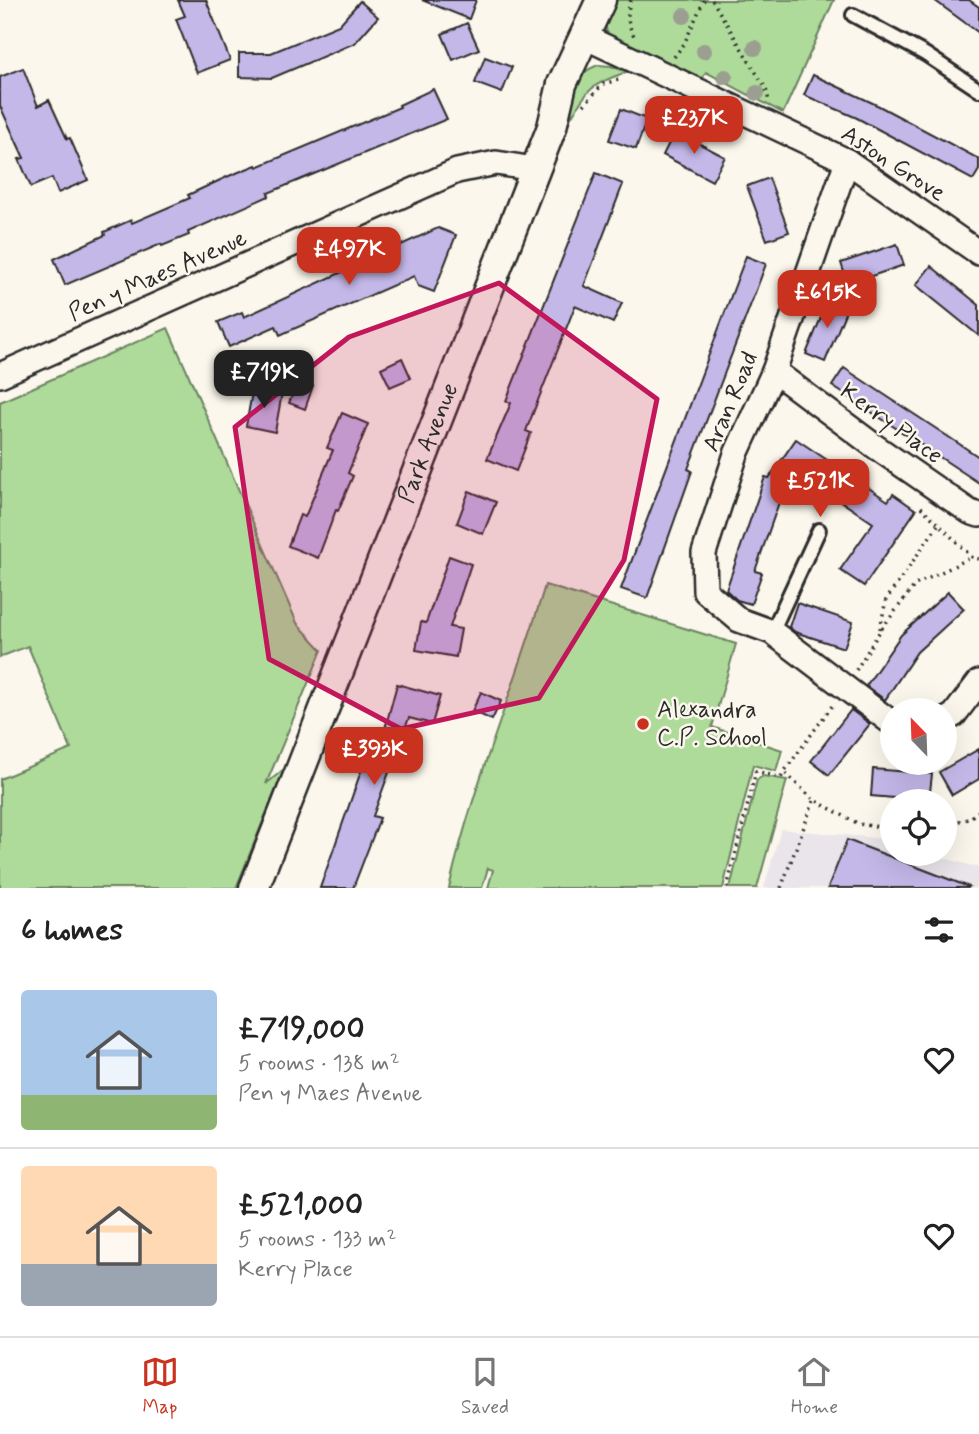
<!DOCTYPE html>
<html lang="en">
<head>
<meta charset="utf-8">
<style>
  :root { --surface:#fff; --page:#f2f2f2; --text:#222; --muted:#767676; --line:#e0e0e0; --accent:#c8321e }
  body { margin:0; font-family:Mynerve,sans-serif; background:var(--page); color:var(--text); height:100vh; display:flex; flex-direction:column; font-size:26px; white-space:nowrap }
  * { box-sizing:border-box; margin:0 }
  p { font-size:23px; color:var(--muted) }
  .icon { flex:none; width:38px; height:38px; fill:none; stroke:currentColor; stroke-width:2; stroke-linecap:round; stroke-linejoin:round }
  .map { position:relative; height:888px; overflow:hidden }
  .details { display:flex; flex-direction:column; background:var(--surface); flex:1 }
  .details>* { flex:none }
  .needle { width:46px; rotate:337deg }
  .buttons { position:absolute; left:880px; top:698px; display:grid; gap:14px }
  .buttons a { display:grid; place-items:center; width:77px; height:77px; border-radius:50%; background:var(--surface); box-shadow:0 7px 28px #0002; font-size:35px }
  .price { position:absolute; translate:-50% -60px; padding:0 16px; border-radius:14px; background:var(--accent); color:#fff; font-size:23px; line-height:46px; filter:drop-shadow(0 2px 4px #0008) }
  .price::after { content:''; position:absolute; left:50%; top:42px; width:21px; height:16px; margin-left:-10px; background:inherit; clip-path:polygon(0 0,100% 0,50% 100%) }
  .price.current { background:#222; color:#fff }
  ul { padding:0; list-style:none }
  li { display:flex; align-items:center; gap:21px; height:175px; padding:0 21px }
  li+li { border-top:2px solid var(--line) }
  li span { display:grid; place-items:center; flex:none; width:196px; height:140px; border-radius:7px; color:#555 }
  li>.icon { margin-inline-start:auto }
  span .icon { width:84px; height:84px; fill:#fffc; stroke-width:1 }
  li b { font-size:30px }
  h2 { display:flex; justify-content:space-between; align-items:center; height:84px; padding:0 21px; font-size:30px }
  .dock { display:flex; justify-content:space-around; align-items:center; height:98px; border-top:2px solid var(--line); background:var(--surface); font-size:19px; color:var(--muted) }
  .dock a { display:grid; justify-items:center; gap:4px }
  .dock .current { color:var(--accent) }
  .map>svg:first-child { display:block }
  .built { fill:#eae4eb }
  .green { fill:#aedb9a; stroke:#6c8362; stroke-width:2 }
  .building { fill:#c4b8e9; stroke:#2b2b2b; stroke-width:2 }
  .lines { fill:none; stroke-linecap:round; stroke-linejoin:round }
  .service-casing { stroke:#2b2b2b; stroke-width:18 }
  .minor-casing { stroke:#2b2b2b; stroke-width:28 }
  .tertiary-casing { stroke:#2b2b2b; stroke-width:33 }
  .path { stroke:#2b2b2b; stroke-width:3.5; stroke-dasharray:2 5; stroke-linecap:butt }
  .service { stroke:#fbf7ec; stroke-width:12 }
  .minor { stroke:#fbf7ec; stroke-width:23 }
  .tertiary { stroke:#fbf7ec; stroke-width:28 }
  .tree { fill:#9b9f91 }
  .marked { fill:#c2185b; fill-opacity:0.2; stroke:#c2185b; stroke-width:5; stroke-linejoin:round }
  .poi-dot { fill:#c8321e; stroke:#fbf7ec; stroke-width:2.5 }
  .labels { text-anchor:middle; dominant-baseline:central; stroke-width:5; stroke-linejoin:round; paint-order:stroke }
  .street-label { font-size:24px; fill:#2b2b2b; stroke:#fbf7ec }
  .poi-label { font-size:24px; fill:#2b2b2b; stroke:#fbf7ec; text-anchor:start }
</style>
</head>
<body>
<div class="map">
<svg width="979" height="888" viewBox="0 0 979 888">
  <rect width="100%" height="100%" fill="#fbf7ec"/>
  <filter id="ink" filterUnits="userSpaceOnUse"><feTurbulence type="fractalNoise" baseFrequency=".0143" numOctaves="2"/><feDisplacementMap in="SourceGraphic" scale="14" xChannelSelector="R" yChannelSelector="G"/><feConvolveMatrix kernelMatrix="1 2 1 2 8 2 1 2 1" color-interpolation-filters="sRGB"/></filter>
  <g filter="url(#ink)">
    <path class="built" d="M781 829 876 838 892 843V854H931L979 868V888H764Z"/>
    <g class="green">
      <path d="M608 0H834L783 113 706 72 700 83 608 36 604 21Z"/>
      <path d="M598 65 611 66 627 72C588 85 588 90 567 124L560 125C569 96 568 77 598 65Z"/>
      <path d="M168 328 297 623 322 650 266 784 284 769 236 888H0V779L71 749 28 646 0 657V402Z"/>
      <path d="M545 585 736 644 712 727 782 750 776 771 753 765 723 888H488L493 870 488 868 482 888H449C473 783 515 688 545 585Z"/>
      <path d="M763 776 787 780 757 888H730L757 780Z"/>
    </g>
    <g class="building">
      <path d="M178 0H206L230 60 197 73 176 19 185 16Z"/>
      <path d="M422 0H476L469 19Z"/>
      <path d="M934 0H969L979 7V33Z"/>
      <path d="M360 1 378 17 355 43 272 78 239 77V53H271L339 25Z"/>
      <path d="M467 23 479 49 453 60 442 34Z"/>
      <path d="M485 57 512 67 502 93 475 83Z"/>
      <path d="M23 68 38 106 49 100 67 139 70 138 88 180 58 193 52 178 31 187 19 159 24 158 0 106V77Z"/>
      <path d="M813 75 879 106 979 159V170L973 180 857 118 804 95Z"/>
      <path d="M433 89 447 119 268 193 269 196 188 232 189 235 162 246 161 244 65 285 54 259 105 235 104 232 131 220 132 223 190 198 188 195 229 176 256 165 257 167 400 107 399 105Z"/>
      <path d="M621 109 647 119 636 149 609 140Z"/>
      <path d="M675 131 725 157 712 181 663 155Z"/>
      <path d="M596 173 623 184 584 286 622 303 613 323 575 306 526 431 531 433 516 471 487 459 511 403 506 401Z"/>
      <path d="M769 178 789 232 767 240 747 186Z"/>
      <path d="M438 228 456 235 434 292 418 286 414 276 280 335 276 326 229 347 218 322 242 312 244 317Z"/>
      <path d="M897 244 904 265 848 284 841 263Z"/>
      <path d="M746 256 766 264 688 469 692 471 647 598 621 589Z"/>
      <path d="M931 266 979 305V336L916 285Z"/>
      <path d="M829 298 848 306 825 362 806 354Z"/>
      <path d="M402 358 411 378 390 387 381 368Z"/>
      <path d="M844 368 979 457V483L832 386Z"/>
      <path d="M298 381 313 386 305 409 289 403Z"/>
      <path d="M253 387 282 393 275 432 246 426Z"/>
      <path d="M342 413 368 424 348 473 353 476 338 511 336 510 318 558 288 546 300 515 305 517 333 450 327 448Z"/>
      <path d="M796 439 888 501 893 494 916 510 864 586 840 570 873 523 791 468 755 571 762 573 751 604 737 600 726 590 765 477 769 478Z"/>
      <path d="M469 491 496 502 483 534 457 523Z"/>
      <path d="M449 556 471 564 450 627 461 629 456 657 416 650 421 622 426 623Z"/>
      <path d="M948 592 964 609 917 652 885 700 866 686 901 635Z"/>
      <path d="M797 603 853 622 844 648 795 632 789 627Z"/>
      <path d="M397 684 440 696 432 724 409 718 373 816 380 818 353 888H320L373 737 382 740Z"/>
      <path d="M481 692 501 701 492 720 472 711Z"/>
      <path d="M851 710 870 724 829 775 811 761Z"/>
      <path d="M979 749V779L952 795 939 772Z"/>
      <path d="M873 769 932 774 929 801 871 796Z"/>
      <path d="M847 840 969 887 968 888H828Z"/>
    </g>
    <g class="lines">
      <g class="service-casing">
        <g id="service">
          <path d="M853 15 925 54 979 90"/>
          <path d="M772 632 819 530"/>
        </g>
      </g>
      <g class="minor-casing">
        <g id="minor">
          <path d="M585 37 847 161 979 253"/>
          <path d="M847 161 774 371 736 454 704 553 705 591 739 620 772 632 892 723"/>
          <path d="M774 371 873 445 970 512 979 515"/>
          <path d="M0 375 457 171 496 163 534 169"/>
          <path d="M945 720 954 715 979 682"/>
        </g>
      </g>
      <g class="tertiary-casing">
        <g id="tertiary">
          <path id="s1" d="M254 888 552 127 562 84 601 0"/>
        </g>
      </g>
      <g class="path">
        <path d="M631 0C626 14 627 22 634 36"/>
        <path d="M712 0 766 89 769 101"/>
        <path d="M674 57 684 44 704 0"/>
        <path d="M584 105 603 84 622 79"/>
        <path d="M921 507 972 557 979 559"/>
        <path d="M880 629 886 600 938 525"/>
        <path d="M856 670 880 631 915 585 972 557"/>
        <path d="M832 706 784 772 814 800 859 824 892 829"/>
        <path d="M945 824 968 819 979 811"/>
        <path d="M727 888 756 771 781 778 784 772"/>
        <path d="M781 888 814 800"/>
      </g>
      <use href="#service" class="service"/>
      <use href="#minor" class="minor"/>
      <use href="#tertiary" class="tertiary"/>
    </g>
    <g class="tree">
      <circle cx="684" cy="16" r="8"/>
      <circle cx="755" cy="48" r="8"/>
      <circle cx="704" cy="51" r="8"/>
      <circle cx="725" cy="77" r="8"/>
      <circle cx="757" cy="93" r="8"/>
    </g>
  </g>
  <path class="marked" d="M499 283 657 399 624 560 539 698 401 729 269 659 235 427 349 337Z"/>
  <circle class="poi-dot" cx="643" cy="724" r="7"/>
  <g class="labels">
    <g class="street-label">
      <text transform="translate(893 164) rotate(33)">Aston Grove</text>
      <text transform="translate(158 276) rotate(-24)">Pen y Maes Avenue</text>
      <text transform="translate(731 402) rotate(-67)">Aran Road</text>
      <text transform="translate(891 424) rotate(36)">Kerry Place</text>
      <text stroke="none"><textPath href="#s1" startOffset="478">Park Avenue</textPath></text>
    </g>
    <g class="poi-label">
      <text x="657" y="710">Alexandra<tspan x="657" dy="28">C.P. School</tspan></text>
    </g>
  </g>
</svg>
<div class="buttons">
<a><svg class="needle" viewBox="-14 -14 28 28"><path d="M0-13l5 13h-10z" fill="#e53935"/><path d="M0 13l5-13h-10z" fill="#767676"/></svg></a>
<a><svg class="icon" aria-label="locate" viewBox="0 0 24 24"><circle cx="12" cy="12" r="6"/><path d="M12 2v4M12 18v4M2 12h4M18 12h4"/></svg></a>
</div>
<b class="price" style="left:694px;top:156px">£237K</b>
<b class="price" style="left:349px;top:287px">£497K</b>
<b class="price" style="left:827px;top:330px">£615K</b>
<b class="price current" style="left:264px;top:410px">£719K</b>
<b class="price" style="left:820px;top:519px">£521K</b>
<b class="price" style="left:374px;top:787px">£393K</b>
</div>
<section class="details">
<h2>6 homes<svg class="icon" aria-label="filters" viewBox="0 0 24 24"><path d="M4 7h16M4 17h16"/><circle cx="9" cy="7" r="2"/><circle cx="15" cy="17" r="2"/></svg></h2>
<ul>
<li><span style="background:linear-gradient(#a9c7e8 75%,#8fb573 0)"><svg class="icon" aria-label="home" viewBox="0 0 24 24"><path d="M3 11l9-7 9 7M6 9v11h12V9"/></svg></span><div><b>£719,000</b><p>5 rooms · 138 m²</p><p>Pen y Maes Avenue</p></div><svg class="icon" aria-label="heart" viewBox="0 0 24 24"><path d="M12 20l-8-8c-3-5 5-10 8-4 3-6 11-1 8 4z"/></svg></li>
<li><span style="background:linear-gradient(#ffd9b3 70%,#9aa5b1 0)"><svg class="icon" aria-label="home" viewBox="0 0 24 24"><path d="M3 11l9-7 9 7M6 9v11h12V9"/></svg></span><div><b>£521,000</b><p>5 rooms · 133 m²</p><p>Kerry Place</p></div><svg class="icon" aria-label="heart" viewBox="0 0 24 24"><path d="M12 20l-8-8c-3-5 5-10 8-4 3-6 11-1 8 4z"/></svg></li>
</ul>
</section>
<nav class="dock">
<a class="current"><svg class="icon" aria-label="map" viewBox="0 0 24 24"><path d="M3 6l6-2 6 2 6-2v14l-6 2-6-2-6 2zM9 4v14M15 6v14"/></svg>Map</a>
<a><svg class="icon" aria-label="saved" viewBox="0 0 24 24"><path d="M7 4h10v16l-5-4-5 4z"/></svg>Saved</a>
<a><svg class="icon" aria-label="home" viewBox="0 0 24 24"><path d="M3 11l9-7 9 7M6 9v11h12V9"/></svg>Home</a>
</nav>
</body>
</html>
